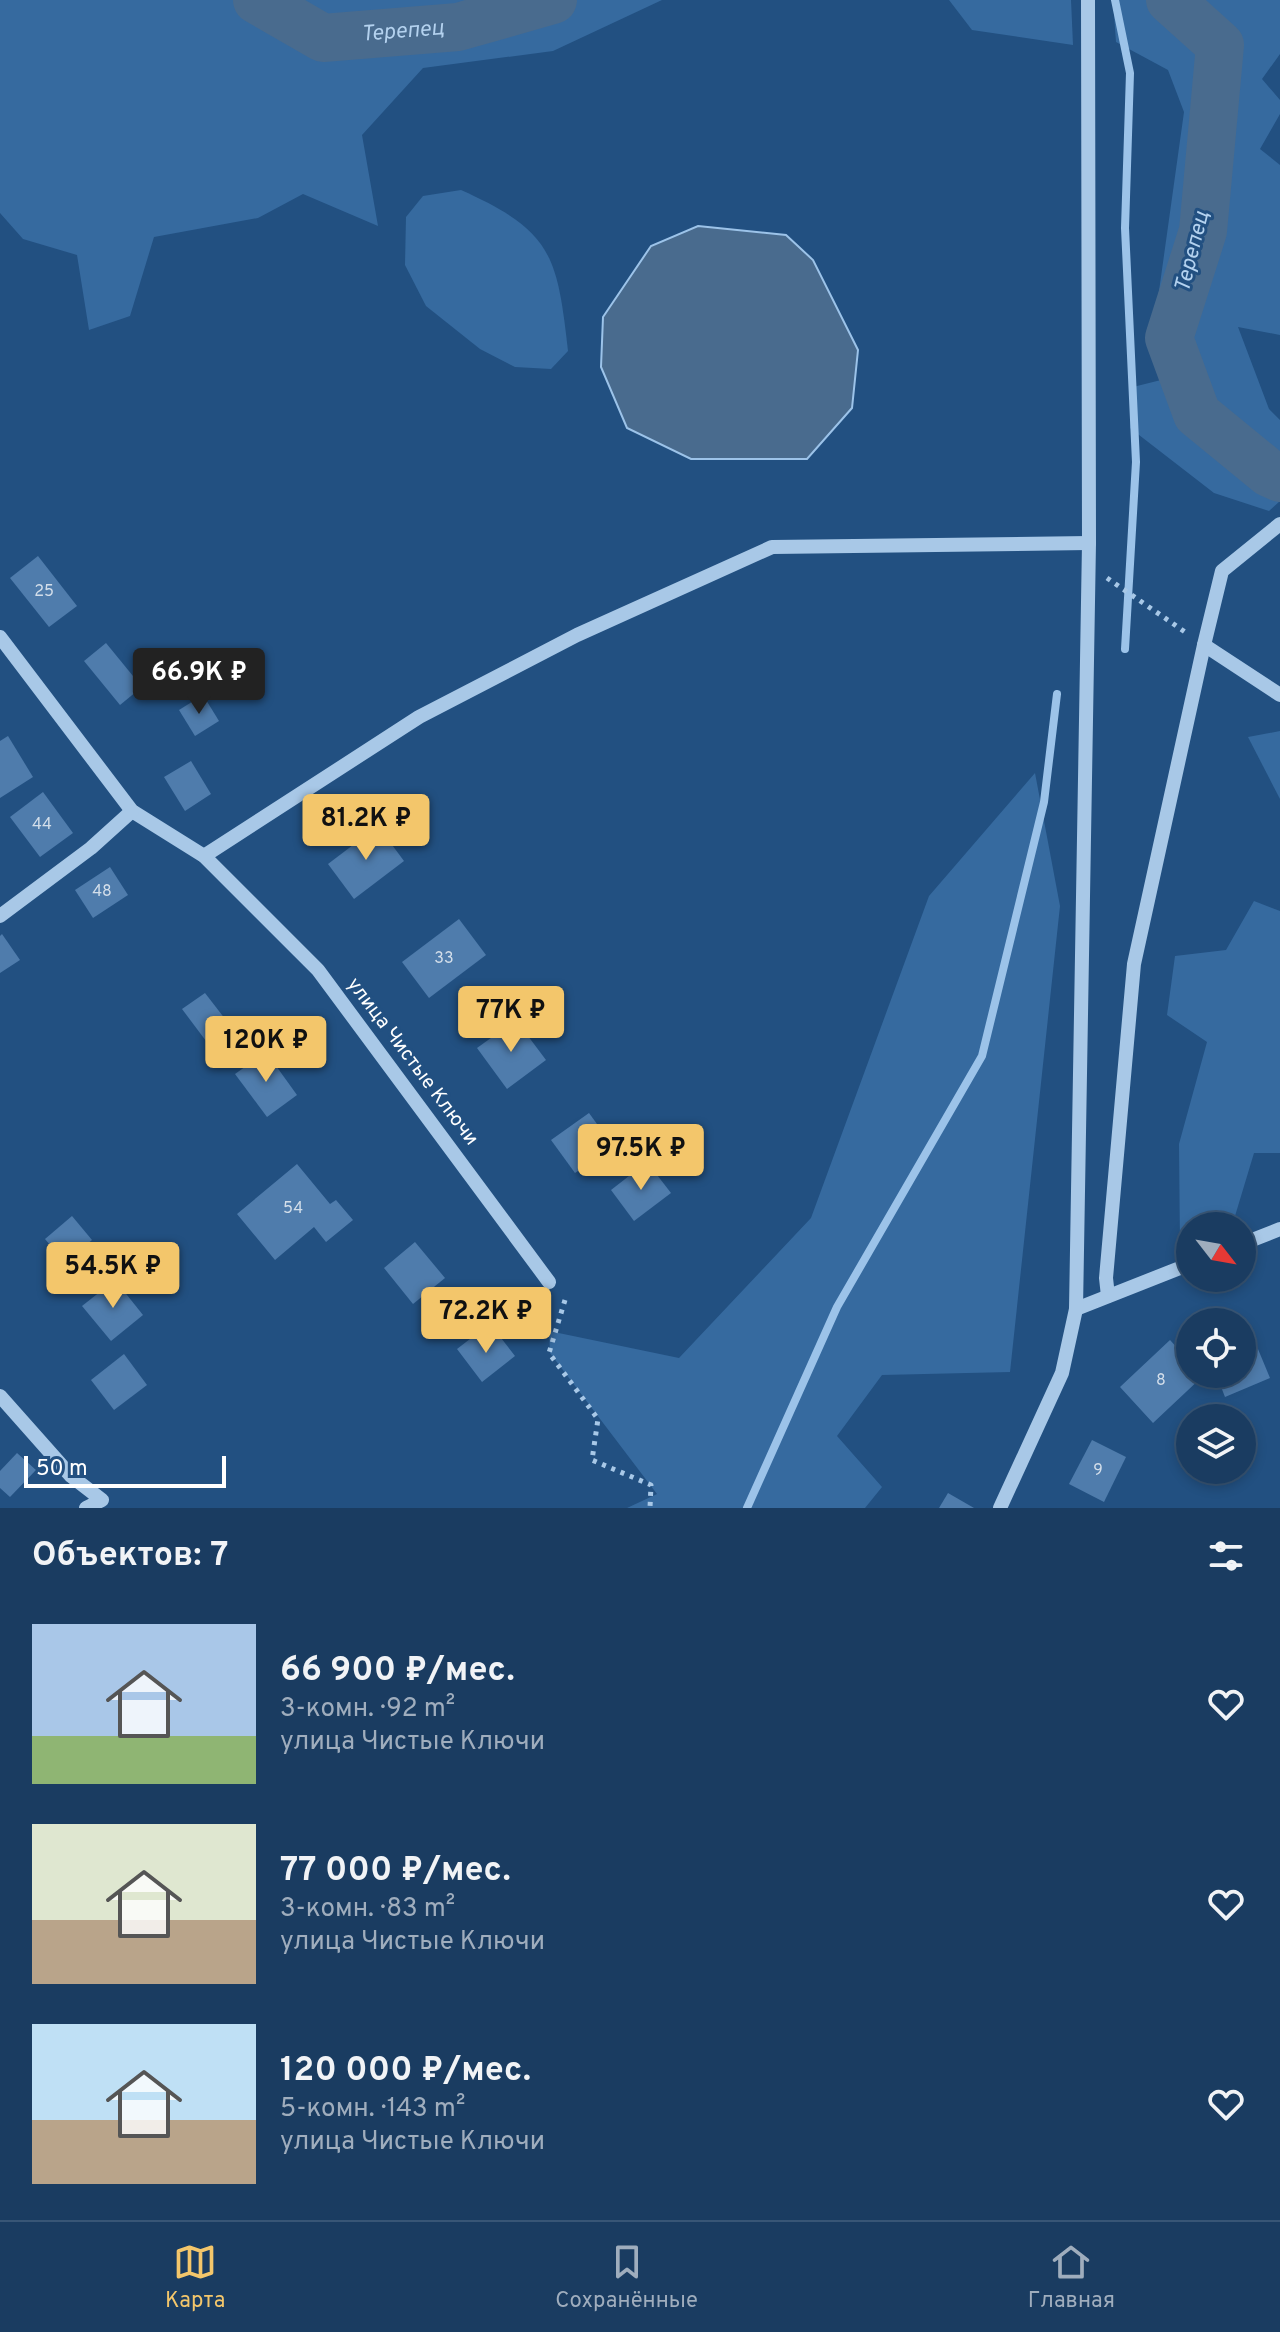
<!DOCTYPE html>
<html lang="ru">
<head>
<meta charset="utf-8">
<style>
  :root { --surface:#1a3c61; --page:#234367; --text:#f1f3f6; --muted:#9fadbd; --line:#385676; --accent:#f3c66b }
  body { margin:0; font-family:Overpass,sans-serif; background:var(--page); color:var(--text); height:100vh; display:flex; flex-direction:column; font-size:30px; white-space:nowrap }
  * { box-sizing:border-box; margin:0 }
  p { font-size:26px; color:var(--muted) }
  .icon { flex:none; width:44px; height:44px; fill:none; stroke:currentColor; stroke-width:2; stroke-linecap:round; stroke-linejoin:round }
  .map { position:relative; height:1508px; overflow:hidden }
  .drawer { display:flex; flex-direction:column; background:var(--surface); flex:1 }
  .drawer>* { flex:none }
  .needle { width:52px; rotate:121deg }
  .controls { position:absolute; left:1176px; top:1212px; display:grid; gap:16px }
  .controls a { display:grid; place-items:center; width:80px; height:80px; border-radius:50%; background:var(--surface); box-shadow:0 4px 12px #0003,0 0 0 2px var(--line); font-size:40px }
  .scale { position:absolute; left:24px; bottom:20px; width:202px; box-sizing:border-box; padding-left:8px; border:4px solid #fff; border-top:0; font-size:22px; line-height:28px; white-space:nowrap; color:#fff; -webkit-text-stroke:6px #225081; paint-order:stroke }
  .price { position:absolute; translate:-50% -68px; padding:0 18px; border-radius:8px; background:var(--accent); color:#111; font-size:26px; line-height:52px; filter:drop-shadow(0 2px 4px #0008) }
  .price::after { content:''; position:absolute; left:50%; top:48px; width:24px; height:18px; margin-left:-12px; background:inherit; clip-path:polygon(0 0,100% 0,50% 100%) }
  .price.current { background:#222; color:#fff }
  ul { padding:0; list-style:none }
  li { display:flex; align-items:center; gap:24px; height:200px; padding:0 32px }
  li span { display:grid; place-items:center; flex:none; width:224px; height:160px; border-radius:0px; color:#555 }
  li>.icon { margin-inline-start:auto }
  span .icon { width:96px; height:96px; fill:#fffc; stroke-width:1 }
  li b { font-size:34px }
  h2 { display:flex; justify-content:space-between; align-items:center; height:96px; padding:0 32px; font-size:34px }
  .tab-bar { display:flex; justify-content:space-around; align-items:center; height:112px; border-top:2px solid var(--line); background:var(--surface); font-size:22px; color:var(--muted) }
  .tab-bar a { display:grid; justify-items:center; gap:4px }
  .tab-bar .current { color:var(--accent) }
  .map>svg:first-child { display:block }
  .green { fill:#366a9f }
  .water { fill:#496b8e; stroke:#9cc3e9; stroke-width:2 }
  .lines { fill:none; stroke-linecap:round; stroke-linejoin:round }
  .stream { stroke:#9cc3e9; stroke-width:8 }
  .river { stroke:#496b8e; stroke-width:48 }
  .building { fill:#4f7cac }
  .path { stroke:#a8c8e7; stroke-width:5; stroke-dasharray:4 6; stroke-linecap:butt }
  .minor { stroke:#a8c8e7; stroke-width:14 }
  .labels { text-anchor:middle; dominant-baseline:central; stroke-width:6; stroke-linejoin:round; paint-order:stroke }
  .number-label { font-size:16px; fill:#d3deea }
  .street-label { font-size:20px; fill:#fff; stroke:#225081 }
  .water-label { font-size:22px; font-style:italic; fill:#b4d2ef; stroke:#225081 }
</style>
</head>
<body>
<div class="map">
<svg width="1280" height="1508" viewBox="0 0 1280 1508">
  <rect width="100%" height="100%" fill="#225081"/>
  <g class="green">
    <path d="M0 0H662L553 51 423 68 362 135 378 226 303 194 258 218 154 237 130 316 89 330 77 255 23 239 0 213Z"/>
    <path d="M949 0H1071L1073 45 972 30Z"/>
    <path d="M1113 0H1280V54L1262 79 1280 100V114L1260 149 1280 165V335L1238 327 1269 409 1280 420V501L1269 511 1214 493 1130 428 1133 387 1165 379 1153 334 1184 112 1168 70 1116 42Z"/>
    <path d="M461 190C553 231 557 256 568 351L551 369 515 367 480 349 426 306 405 265 406 217 423 196Z"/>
    <path d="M1280 731V799L1248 737Z"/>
    <path d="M1035 773 1060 906 1010 1372 882 1375 837 1436 882 1487 865 1508H627L657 1494 550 1353 549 1331 679 1358 811 1218 929 896Z"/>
    <path d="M1254 901 1280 911V1153H1254L1232 1226H1190V1242L1180 1246 1179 1144 1207 1042 1167 1015 1175 956 1226 950Z"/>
  </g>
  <path class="water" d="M698 226 786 235 813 260 858 350 852 408 807 459H691L627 428 601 367 603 317 651 246Z"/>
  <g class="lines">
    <g class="stream">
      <path d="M1115 0 1130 73 1125 228 1136 462 1125 649"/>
      <path d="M747 1508 837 1307 982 1056 1044 802 1057 694"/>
    </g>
    <g class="river">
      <path id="s1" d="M257 0 323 38 458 27 553 0"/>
      <path d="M1170 0 1220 45 1203 231 1169 338 1197 414 1269 473 1280 478"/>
    </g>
  </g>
  <g class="building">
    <path d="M38 556 77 606 49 627 10 578Z"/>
    <path d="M106 643 142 687 120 705 84 661Z"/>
    <path d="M203 695 219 721 195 736 179 710Z"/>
    <path d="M8 736 33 777 0 798V741Z"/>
    <path d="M191 761 211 794 185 811 164 777Z"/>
    <path d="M43 792 73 833 40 857 10 817Z"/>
    <path d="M378 826 404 861 354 899 328 864Z"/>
    <path d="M110 867 128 895 93 918 75 890Z"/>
    <path d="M459 919 486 955 429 998 402 962Z"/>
    <path d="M2 934 20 960 0 973V936Z"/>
    <path d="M205 993 229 1024 206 1041 182 1009Z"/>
    <path d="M516 1020 546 1060 507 1089 477 1048Z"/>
    <path d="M266 1052 297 1095 267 1117 235 1074Z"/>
    <path d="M589 1113 613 1146 575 1173 551 1140Z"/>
    <path d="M647 1162 671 1193 634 1221 611 1190Z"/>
    <path d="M297 1164 330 1204 336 1200 353 1220 326 1242 314 1227 275 1260 237 1214Z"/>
    <path d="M72 1216 92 1240 65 1263 45 1239Z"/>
    <path d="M415 1242 445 1278 413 1304 384 1268Z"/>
    <path d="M115 1280 143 1315 111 1341 82 1306Z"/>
    <path d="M1248 1325 1270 1378 1225 1397 1216 1374H1242V1327Z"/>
    <path d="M479 1332 486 1342 498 1334 515 1356 482 1382 457 1349Z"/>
    <path d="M1170 1340 1190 1362V1374L1203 1376 1153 1423 1120 1387Z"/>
    <path d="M124 1354 147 1385 114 1410 91 1380Z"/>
    <path d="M1092 1440 1126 1457 1104 1502 1069 1484Z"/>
    <path d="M17 1453 36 1470 10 1497 0 1488V1471Z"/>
    <path d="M948 1493 974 1508H939Z"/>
  </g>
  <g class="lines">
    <g class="path">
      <path d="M1107 578 1188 634"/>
      <path d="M565 1300 549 1353 598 1419 592 1460 651 1485 650 1508"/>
    </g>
    <g class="minor">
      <path d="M0 637 132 811 204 856 318 970 549 1282"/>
      <path d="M1204 645 1280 695"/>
      <path d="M204 856 419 717 577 635 772 547 1089 543"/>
      <path d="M0 916 91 848 132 811"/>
      <path d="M1242 1244 1280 1229"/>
      <path d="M1108 1296 1106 1278 1134 964 1204 645 1222 571 1280 524"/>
      <path d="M1076 1309 1190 1264"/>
      <path d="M0 1396 71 1476 102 1500 86 1508"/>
      <path d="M1000 1508 1062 1373 1076 1309 1089 543 1088 0"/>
    </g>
  </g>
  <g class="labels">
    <g class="number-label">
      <text x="44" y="592">25</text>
      <text x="42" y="825">44</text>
      <text x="102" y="892">48</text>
      <text x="444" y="959">33</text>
      <text x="293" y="1209">54</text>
      <text x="1161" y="1381">8</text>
      <text x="1098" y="1471">9</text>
    </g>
    <g class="street-label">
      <text transform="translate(412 1062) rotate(53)">улица Чистые Ключи</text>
    </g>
    <g class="water-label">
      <text stroke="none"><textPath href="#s1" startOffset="156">Терепец</textPath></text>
      <text transform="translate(1193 252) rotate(-76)">Терепец</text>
    </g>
  </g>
</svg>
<div class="controls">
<a><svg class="needle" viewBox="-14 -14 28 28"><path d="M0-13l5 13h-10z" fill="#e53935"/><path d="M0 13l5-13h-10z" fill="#9fadbd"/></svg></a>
<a><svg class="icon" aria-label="locate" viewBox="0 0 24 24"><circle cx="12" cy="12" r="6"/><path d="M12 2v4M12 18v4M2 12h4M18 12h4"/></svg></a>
<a><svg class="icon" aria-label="layers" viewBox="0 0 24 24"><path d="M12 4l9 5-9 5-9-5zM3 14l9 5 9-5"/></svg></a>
</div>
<div class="scale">50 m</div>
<b class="price current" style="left:199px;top:716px">66.9K ₽</b>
<b class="price" style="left:366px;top:862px">81.2K ₽</b>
<b class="price" style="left:511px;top:1054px">77K ₽</b>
<b class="price" style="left:266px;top:1084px">120K ₽</b>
<b class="price" style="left:641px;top:1192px">97.5K ₽</b>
<b class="price" style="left:113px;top:1310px">54.5K ₽</b>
<b class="price" style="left:486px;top:1355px">72.2K ₽</b>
</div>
<section class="drawer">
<h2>Объектов: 7<svg class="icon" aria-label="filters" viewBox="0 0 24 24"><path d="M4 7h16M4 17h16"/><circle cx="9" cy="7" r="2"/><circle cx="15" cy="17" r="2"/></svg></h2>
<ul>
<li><span style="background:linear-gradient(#a9c7e8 70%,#8fb573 0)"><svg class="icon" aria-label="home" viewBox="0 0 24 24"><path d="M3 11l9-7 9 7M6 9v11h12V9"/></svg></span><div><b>66 900 ₽/мес.</b><p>3-комн. · 92 m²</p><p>улица Чистые Ключи</p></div><svg class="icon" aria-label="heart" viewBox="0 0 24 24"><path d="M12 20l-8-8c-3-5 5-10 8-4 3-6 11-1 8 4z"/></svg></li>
<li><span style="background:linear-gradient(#dfe7d0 60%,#b9a48a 0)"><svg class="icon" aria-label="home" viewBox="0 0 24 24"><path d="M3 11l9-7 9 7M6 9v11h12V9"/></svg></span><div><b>77 000 ₽/мес.</b><p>3-комн. · 83 m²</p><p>улица Чистые Ключи</p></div><svg class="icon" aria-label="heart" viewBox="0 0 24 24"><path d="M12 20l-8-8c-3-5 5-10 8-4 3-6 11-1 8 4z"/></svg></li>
<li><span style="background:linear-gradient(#bfe0f5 60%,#b9a48a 0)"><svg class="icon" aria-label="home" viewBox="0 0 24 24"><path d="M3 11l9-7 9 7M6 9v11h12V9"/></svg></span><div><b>120 000 ₽/мес.</b><p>5-комн. · 143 m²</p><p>улица Чистые Ключи</p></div><svg class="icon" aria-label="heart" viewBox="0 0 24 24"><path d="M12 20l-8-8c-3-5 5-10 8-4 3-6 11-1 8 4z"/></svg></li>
</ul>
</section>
<nav class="tab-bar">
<a class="current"><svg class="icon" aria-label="map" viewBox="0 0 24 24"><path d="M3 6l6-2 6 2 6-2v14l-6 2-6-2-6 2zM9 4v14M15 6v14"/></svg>Карта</a>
<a><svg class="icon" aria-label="saved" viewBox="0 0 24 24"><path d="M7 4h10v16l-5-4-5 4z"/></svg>Сохранённые</a>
<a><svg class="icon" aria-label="home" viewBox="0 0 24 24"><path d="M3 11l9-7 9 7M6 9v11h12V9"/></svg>Главная</a>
</nav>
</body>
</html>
